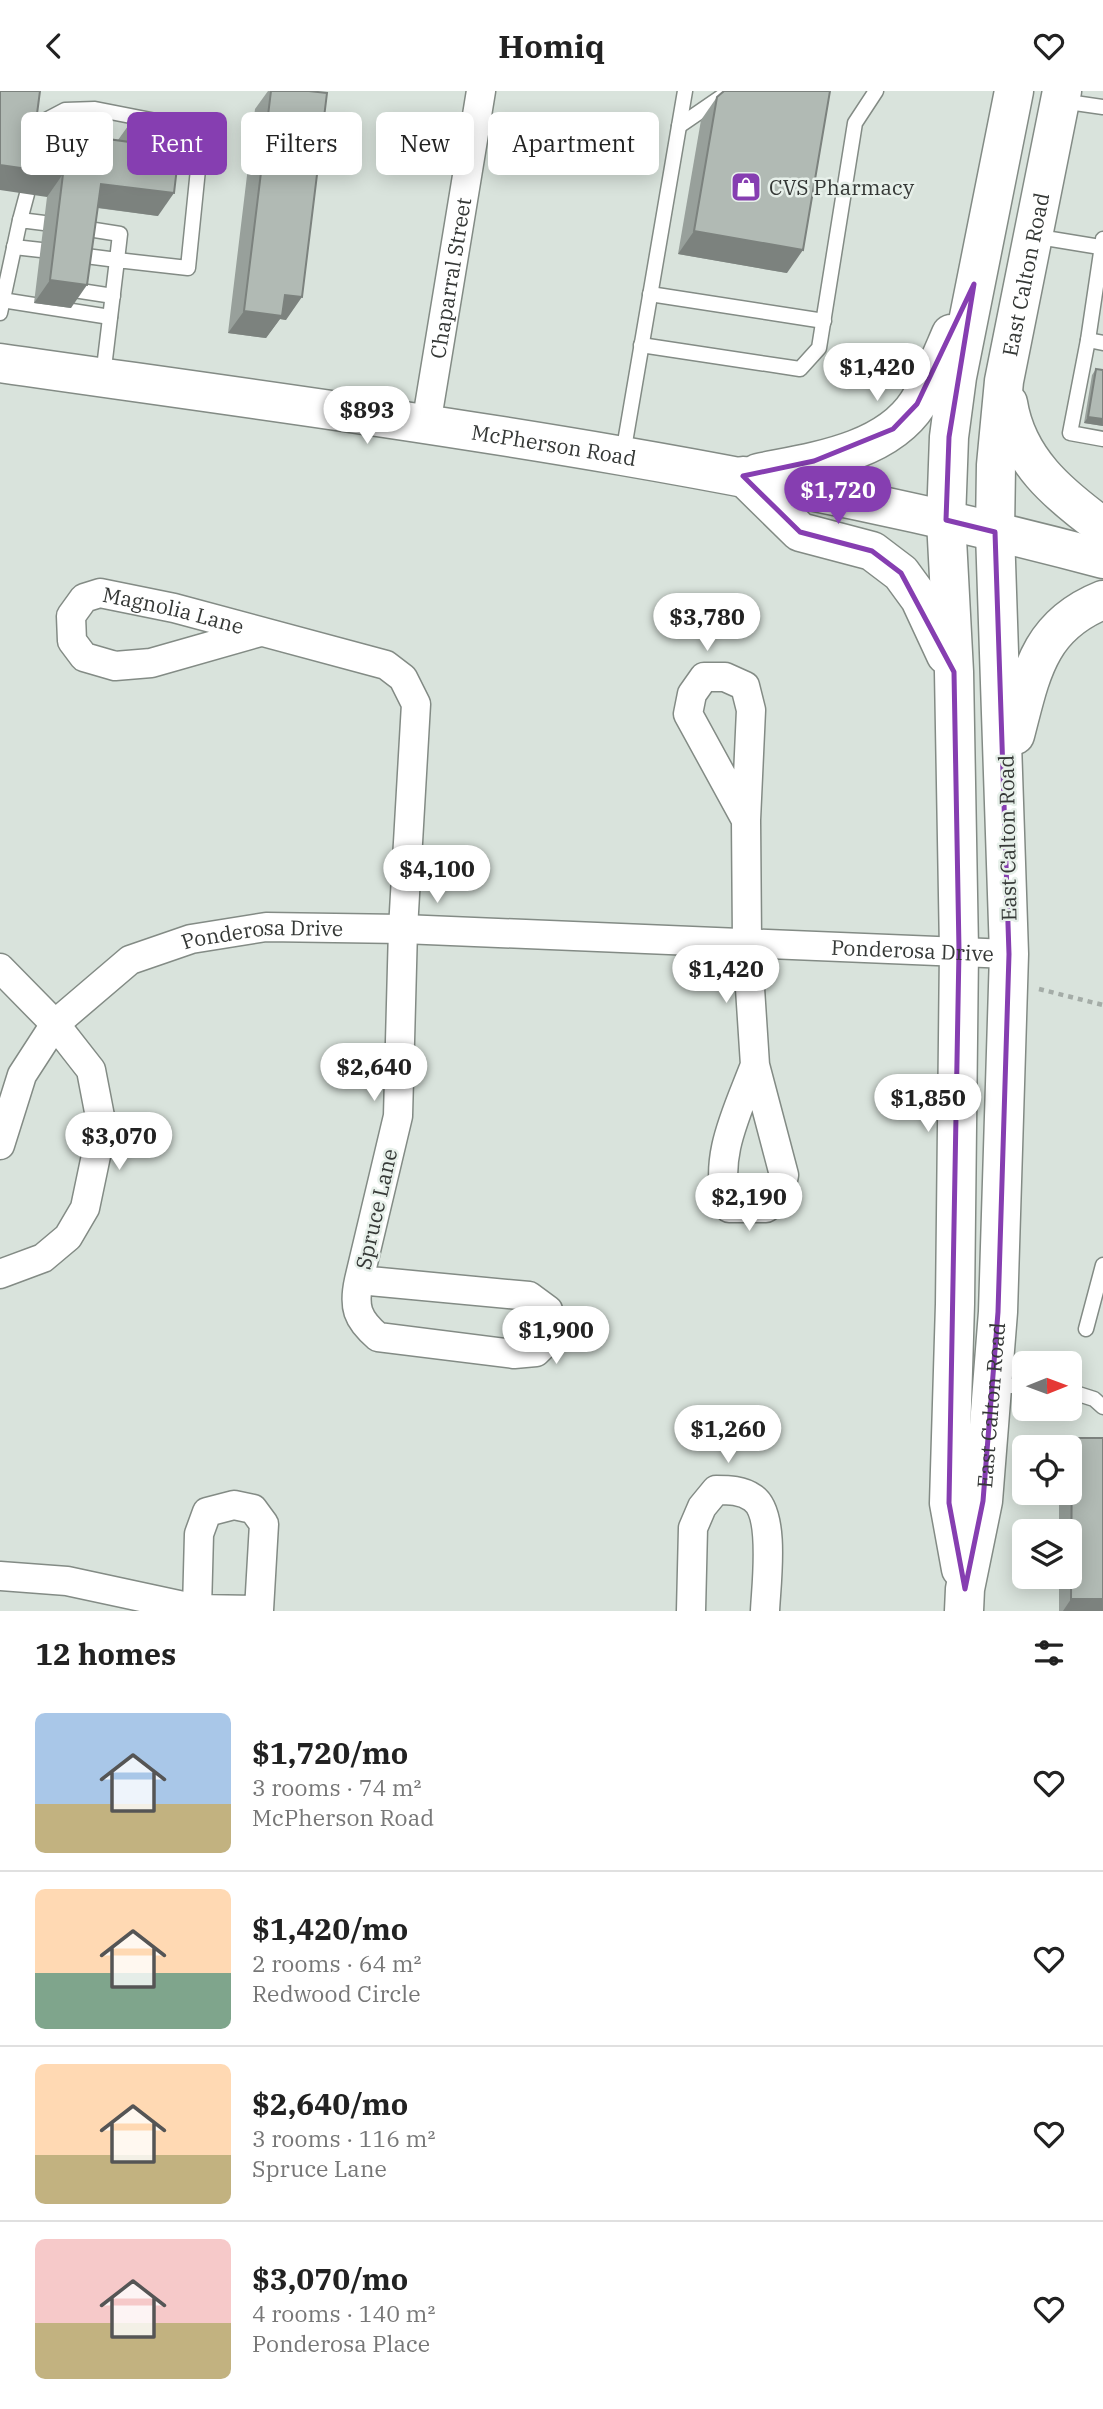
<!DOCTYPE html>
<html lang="en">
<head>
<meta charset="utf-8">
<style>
  :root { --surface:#fff; --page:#f2f2f2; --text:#222; --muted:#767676; --line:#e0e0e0; --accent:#863eb1 }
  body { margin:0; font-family:"IBM Plex Serif",serif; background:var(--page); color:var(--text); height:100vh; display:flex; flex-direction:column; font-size:26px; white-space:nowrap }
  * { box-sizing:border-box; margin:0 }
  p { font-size:23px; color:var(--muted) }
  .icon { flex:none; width:38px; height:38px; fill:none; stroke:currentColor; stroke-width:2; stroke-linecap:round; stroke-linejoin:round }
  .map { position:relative; height:1520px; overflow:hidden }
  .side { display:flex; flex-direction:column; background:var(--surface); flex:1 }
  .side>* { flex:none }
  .hud { position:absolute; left:21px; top:21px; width:700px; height:63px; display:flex; gap:14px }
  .needle { width:46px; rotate:89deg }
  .buttons { position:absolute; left:1012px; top:1260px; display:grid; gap:14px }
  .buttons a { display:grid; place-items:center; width:70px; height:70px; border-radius:10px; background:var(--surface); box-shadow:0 4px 18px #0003; font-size:35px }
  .price { position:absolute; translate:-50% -60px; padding:0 16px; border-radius:24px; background:#fff; color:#222; font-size:23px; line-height:46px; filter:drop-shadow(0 2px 4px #0008) }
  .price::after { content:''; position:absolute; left:50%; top:42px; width:21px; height:16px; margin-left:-10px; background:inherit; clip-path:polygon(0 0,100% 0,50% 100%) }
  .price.active { background:var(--accent); color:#fff }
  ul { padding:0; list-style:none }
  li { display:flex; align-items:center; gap:21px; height:175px; padding:0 35px }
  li+li { border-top:2px solid var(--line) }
  li span { display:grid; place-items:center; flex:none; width:196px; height:140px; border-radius:10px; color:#555 }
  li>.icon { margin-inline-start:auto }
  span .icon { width:84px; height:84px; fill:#fffc; stroke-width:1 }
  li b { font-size:30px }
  h2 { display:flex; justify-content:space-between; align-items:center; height:84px; padding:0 35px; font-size:30px }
  .tag { padding:0 24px; border-radius:10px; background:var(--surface); box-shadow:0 4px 18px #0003; font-size:24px; line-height:63px }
  .tag.active { background:var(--accent); color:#fff }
  header { display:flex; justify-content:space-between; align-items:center; height:91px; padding:0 35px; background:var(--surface); font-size:32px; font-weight:800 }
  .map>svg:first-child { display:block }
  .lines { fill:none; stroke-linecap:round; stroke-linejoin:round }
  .service-casing { stroke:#838b85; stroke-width:17 }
  .minor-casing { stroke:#838b85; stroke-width:31 }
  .secondary-casing { stroke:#838b85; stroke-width:41 }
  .path { stroke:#a4aca7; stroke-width:4.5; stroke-dasharray:5 5; stroke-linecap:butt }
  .service { stroke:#fff; stroke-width:14 }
  .minor { stroke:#fff; stroke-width:28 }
  .secondary { stroke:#fff; stroke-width:38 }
  .wall { fill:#98a09b }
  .shaded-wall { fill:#7c827e }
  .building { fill:#b1bab4; stroke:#7c827e; stroke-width:2 }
  .marked { fill:none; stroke:#863eb1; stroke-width:5; stroke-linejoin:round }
  .labels { text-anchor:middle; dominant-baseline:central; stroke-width:5; stroke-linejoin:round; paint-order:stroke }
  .poi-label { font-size:21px; fill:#353836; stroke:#e7f0ea; text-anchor:start }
  .street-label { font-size:21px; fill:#353836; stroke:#e7f0ea }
</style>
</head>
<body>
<header><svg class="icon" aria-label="back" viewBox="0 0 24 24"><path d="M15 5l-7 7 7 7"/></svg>Homiq<svg class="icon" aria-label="heart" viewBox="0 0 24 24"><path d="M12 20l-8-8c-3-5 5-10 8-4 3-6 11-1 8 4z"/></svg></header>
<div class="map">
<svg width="1103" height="1520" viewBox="0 0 1103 1520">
  <rect width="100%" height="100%" fill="#d9e3dc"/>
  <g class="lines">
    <g class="service-casing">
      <g id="service">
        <path d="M1061 10 1103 16"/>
        <path d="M679 35 730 0"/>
        <path d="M39 56 46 29 65 19 95 18 202 39 188 177 117 169 103 285"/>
        <path d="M20 129 27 103"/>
        <path d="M1033 145 1100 156"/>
        <path d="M1103 148 1088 249 1103 252"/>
        <path d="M14 156 41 159"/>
        <path d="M78 164 117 169 120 143 82 137"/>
        <path d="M74 199 113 205"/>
        <path d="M650 203 824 230"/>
        <path d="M2 209 110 226"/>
        <path d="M0 222 20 129 44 132"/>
        <path d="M1088 249 1070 342 1103 348"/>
        <path d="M641 254 800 278 819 257 855 32 876 0"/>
        <path d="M623 363 685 0"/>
        <path d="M1086 1238 1103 1174"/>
        <path d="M994 1295H1024"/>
        <path d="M1069 1300 1094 1308 1103 1316"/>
      </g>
    </g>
    <g class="minor-casing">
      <g id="minor">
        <path id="s1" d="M426 334 481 0"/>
        <path id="s2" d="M260 541 151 572 115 575 84 566 72 550 71 525 84 507 100 502 174 517 386 574 403 587 416 613 403 838 398 1025 359 1189C353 1216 357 1228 378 1246L514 1263 536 1261 549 1248 548 1219 529 1205 359 1189"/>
        <path d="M746 729 688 623 692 603 704 586H725L745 595 751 619 746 729 747 851 755 974 784 1084 779 1108 766 1117H729C711 1070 738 1019 755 974"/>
        <path d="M0 877 55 933 91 979 102 1036 85 1117 68 1146 43 1167 0 1183"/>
        <path id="s3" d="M0 1054 22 984 55 933 130 869 191 848 266 836 403 838 1009 863"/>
        <path d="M0 1485 67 1490 197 1518 259 1519 264 1433 253 1418 234 1414 207 1421 199 1443 197 1518"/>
        <path d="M691 1520 693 1437 702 1416 716 1399C729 1399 742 1399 753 1407 776 1423 766 1494 765 1520"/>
      </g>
    </g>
    <g class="secondary-casing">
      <g id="secondary">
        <path id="s4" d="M0 272C370 325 741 371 1103 468"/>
        <path d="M1008 312C1017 369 1058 403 1103 436"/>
        <path d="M758 382C812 371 886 362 918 312 931 291 941 266 951 243"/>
        <path d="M743 385 800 441 872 460 901 482 920 508 946 564"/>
        <path d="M1015 644C1031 583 1038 535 1103 509"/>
        <path d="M961 1478 949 1412 955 1213 959 859 954 581 946 429 949 346 957 286 1014 0"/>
        <path id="s5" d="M964 1520 965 1498 983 1410 998 1221 1009 863 995 441 996 374 1004 290 1062 0"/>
      </g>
    </g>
    <path class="path" d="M1039 898 1103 914"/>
    <use href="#service" class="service"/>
    <use href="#minor" class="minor"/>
    <use href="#secondary" class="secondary"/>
  </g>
  <g class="wall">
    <path d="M268 0H309L286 229 280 228 266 247 228 242 255 18Z"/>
    <path d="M717 6 787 182 678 163 701 29Z"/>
    <path d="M133 28 158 125 97 117 71 217 34 212 47 106 35 38 118 49Z"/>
    <path d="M1096 278 1103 335 1084 332 1092 284Z"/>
    <path d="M1072 1347 1103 1520H1059V1486H1069V1440H1059V1402H1069V1356H1065Z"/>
  </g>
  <g class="shaded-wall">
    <path d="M0 74 63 83 47 106 0 99Z"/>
    <path d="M101 93 174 102 158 125 85 115Z"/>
    <path d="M694 140 803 159 787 182 678 163Z"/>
    <path d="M50 189 87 194 71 217 34 212Z"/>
    <path d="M285 204 302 206 286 229 280 228 266 247 228 242 244 220Z"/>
    <path d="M1088 326 1103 328V335L1084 332Z"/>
    <path d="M1071 1508H1103V1520H1063Z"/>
  </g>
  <g class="building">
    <path d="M0 0H40L35 38 130 51 133 28 182 34 174 102 101 93 87 194 50 189 63 83 0 74Z"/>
    <path d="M271 0H309L327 2 302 206 285 204 282 225 244 220Z"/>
    <path d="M724 0H830L803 159 694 140 717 6Z"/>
    <path d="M1096 278 1103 279V328L1088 326Z"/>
    <path d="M1072 1347H1103V1508H1071Z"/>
  </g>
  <path class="marked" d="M974 193 949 346 946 429 995 441 1009 863 998 1221 983 1410 965 1498 949 1412 959 859 954 581 901 482 872 460 800 441 743 385 814 370 893 338 917 313Z"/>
  <defs>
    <g id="shop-square" transform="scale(1.575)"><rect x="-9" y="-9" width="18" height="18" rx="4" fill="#863eb1" stroke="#e7f0ea"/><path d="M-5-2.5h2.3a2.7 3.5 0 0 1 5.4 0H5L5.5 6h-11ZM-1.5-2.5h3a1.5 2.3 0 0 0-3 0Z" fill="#fff"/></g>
  </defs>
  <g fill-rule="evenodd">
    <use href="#shop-square" x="746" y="96"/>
  </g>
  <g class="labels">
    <g class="poi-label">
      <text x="769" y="96">CVS Pharmacy</text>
    </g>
    <g class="street-label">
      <text stroke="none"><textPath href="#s5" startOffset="1342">East Calton Road</textPath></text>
      <text stroke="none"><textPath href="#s1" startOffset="149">Chaparral Street</textPath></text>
      <text stroke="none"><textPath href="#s4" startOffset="560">McPherson Road</textPath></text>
      <text stroke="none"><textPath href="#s2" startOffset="341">Magnolia Lane</textPath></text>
      <text transform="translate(1007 747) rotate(-91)">East Calton Road</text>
      <text stroke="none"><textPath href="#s3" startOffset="369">Ponderosa Drive</textPath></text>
      <text stroke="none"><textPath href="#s3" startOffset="1020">Ponderosa Drive</textPath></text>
      <text transform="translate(376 1118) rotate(-77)">Spruce Lane</text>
      <text stroke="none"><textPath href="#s5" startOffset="208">East Calton Road</textPath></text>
    </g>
  </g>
</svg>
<div class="buttons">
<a><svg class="needle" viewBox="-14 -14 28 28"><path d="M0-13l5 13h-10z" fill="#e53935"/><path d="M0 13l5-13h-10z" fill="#767676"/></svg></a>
<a><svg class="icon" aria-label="locate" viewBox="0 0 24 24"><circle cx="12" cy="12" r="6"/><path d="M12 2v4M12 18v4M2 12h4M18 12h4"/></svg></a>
<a><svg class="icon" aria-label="layers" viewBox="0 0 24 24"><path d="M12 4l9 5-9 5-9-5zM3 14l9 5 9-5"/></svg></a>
</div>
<b class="price" style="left:877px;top:312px">$1,420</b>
<b class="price" style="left:367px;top:355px">$893</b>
<b class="price active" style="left:838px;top:435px">$1,720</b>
<b class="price" style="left:707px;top:562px">$3,780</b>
<b class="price" style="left:437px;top:814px">$4,100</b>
<b class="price" style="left:726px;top:914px">$1,420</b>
<b class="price" style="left:374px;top:1012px">$2,640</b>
<b class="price" style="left:928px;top:1043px">$1,850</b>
<b class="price" style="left:119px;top:1081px">$3,070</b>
<b class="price" style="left:749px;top:1142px">$2,190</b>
<b class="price" style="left:556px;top:1275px">$1,900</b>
<b class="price" style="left:728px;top:1374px">$1,260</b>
<div class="hud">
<a class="tag">Buy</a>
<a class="tag active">Rent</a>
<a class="tag">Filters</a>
<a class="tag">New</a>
<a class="tag">Apartment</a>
</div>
</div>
<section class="side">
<h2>12 homes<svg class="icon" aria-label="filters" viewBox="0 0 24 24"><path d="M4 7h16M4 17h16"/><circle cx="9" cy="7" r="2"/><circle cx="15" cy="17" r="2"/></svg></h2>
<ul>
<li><span style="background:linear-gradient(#a9c7e8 65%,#c2b280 0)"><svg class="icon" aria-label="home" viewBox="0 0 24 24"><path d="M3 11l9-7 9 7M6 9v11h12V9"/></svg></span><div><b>$1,720/mo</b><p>3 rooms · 74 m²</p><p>McPherson Road</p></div><svg class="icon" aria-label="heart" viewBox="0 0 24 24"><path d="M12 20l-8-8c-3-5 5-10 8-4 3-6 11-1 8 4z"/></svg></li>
<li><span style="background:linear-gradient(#ffd9b3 60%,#7fa58c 0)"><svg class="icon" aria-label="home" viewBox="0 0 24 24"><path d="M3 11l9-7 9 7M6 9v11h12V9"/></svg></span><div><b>$1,420/mo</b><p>2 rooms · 64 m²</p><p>Redwood Circle</p></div><svg class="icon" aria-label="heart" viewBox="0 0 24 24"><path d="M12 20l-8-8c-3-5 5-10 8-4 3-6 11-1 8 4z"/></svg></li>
<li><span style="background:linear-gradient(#ffd9b3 65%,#c2b280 0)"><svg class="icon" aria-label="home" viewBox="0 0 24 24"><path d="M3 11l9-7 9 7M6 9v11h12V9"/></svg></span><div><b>$2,640/mo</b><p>3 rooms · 116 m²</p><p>Spruce Lane</p></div><svg class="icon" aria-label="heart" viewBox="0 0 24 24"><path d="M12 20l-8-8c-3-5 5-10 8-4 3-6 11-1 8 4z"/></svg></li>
<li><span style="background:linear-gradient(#f6c9c9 60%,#c2b280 0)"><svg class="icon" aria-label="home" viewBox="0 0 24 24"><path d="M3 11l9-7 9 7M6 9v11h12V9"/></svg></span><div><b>$3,070/mo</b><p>4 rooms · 140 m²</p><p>Ponderosa Place</p></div><svg class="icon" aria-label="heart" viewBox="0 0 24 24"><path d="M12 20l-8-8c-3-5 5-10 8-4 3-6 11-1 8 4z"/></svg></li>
</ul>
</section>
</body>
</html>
